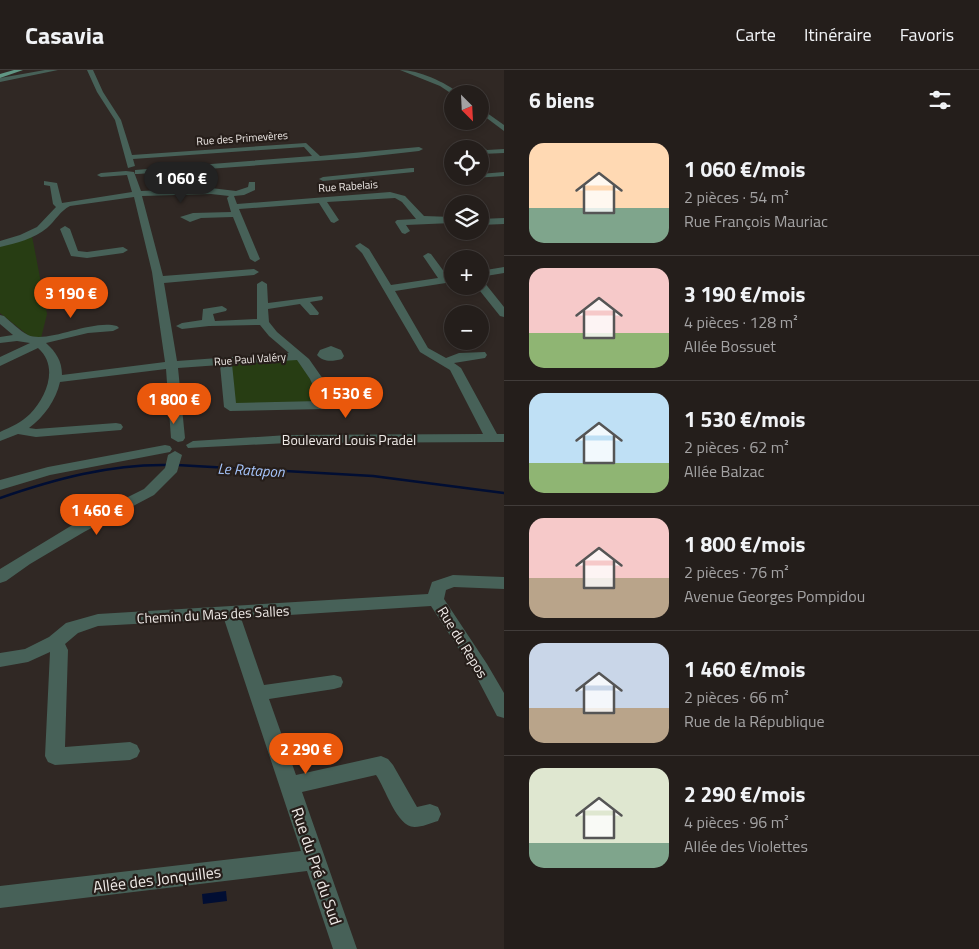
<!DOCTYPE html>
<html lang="fr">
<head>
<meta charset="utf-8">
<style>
  :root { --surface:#241e1b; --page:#302b28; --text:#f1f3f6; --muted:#a3a2a3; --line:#413c3a; --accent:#ea580c }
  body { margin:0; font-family:"Titillium Web",sans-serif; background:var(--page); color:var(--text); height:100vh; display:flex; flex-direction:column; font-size:19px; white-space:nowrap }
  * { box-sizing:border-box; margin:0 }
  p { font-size:16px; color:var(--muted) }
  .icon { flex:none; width:28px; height:28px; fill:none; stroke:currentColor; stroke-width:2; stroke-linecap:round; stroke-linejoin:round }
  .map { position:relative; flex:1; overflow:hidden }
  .panel { display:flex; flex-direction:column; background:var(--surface); width:475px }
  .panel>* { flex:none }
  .needle { width:32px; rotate:156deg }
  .fabs { position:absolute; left:444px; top:15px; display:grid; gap:10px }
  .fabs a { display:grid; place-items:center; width:45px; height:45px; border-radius:50%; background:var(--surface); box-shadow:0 2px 8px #0003,0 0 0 1px var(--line); font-size:25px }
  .price { position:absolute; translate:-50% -42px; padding:0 11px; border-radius:18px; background:var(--accent); color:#fff; font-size:16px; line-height:32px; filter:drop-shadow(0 1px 2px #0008) }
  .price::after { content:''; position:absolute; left:50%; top:30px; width:15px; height:11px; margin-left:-8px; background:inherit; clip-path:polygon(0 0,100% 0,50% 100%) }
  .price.selected { background:#222; color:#fff }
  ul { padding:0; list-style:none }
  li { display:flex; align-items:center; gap:15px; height:125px; padding:0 25px }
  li+li { border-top:1px solid var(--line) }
  li span { display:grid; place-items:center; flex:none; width:140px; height:100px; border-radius:15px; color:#555 }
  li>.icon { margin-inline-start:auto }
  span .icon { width:60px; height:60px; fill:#fffc; stroke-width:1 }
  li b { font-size:21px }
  h2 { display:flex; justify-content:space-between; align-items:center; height:60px; padding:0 25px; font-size:21px }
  header { display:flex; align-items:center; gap:30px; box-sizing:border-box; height:70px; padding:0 25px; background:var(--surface); border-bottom:1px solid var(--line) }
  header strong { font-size:24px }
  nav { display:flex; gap:28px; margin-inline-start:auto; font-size:18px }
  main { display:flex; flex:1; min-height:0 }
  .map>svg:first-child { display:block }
  .green { fill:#273d13 }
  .water { fill:#010e33 }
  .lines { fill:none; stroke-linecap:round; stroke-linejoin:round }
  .stream { stroke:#010e33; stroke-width:2.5 }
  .minor { fill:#476158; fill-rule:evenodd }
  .major { fill:#609784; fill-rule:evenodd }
  .labels { text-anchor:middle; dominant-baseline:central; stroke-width:4.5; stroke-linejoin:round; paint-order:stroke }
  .far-street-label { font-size:11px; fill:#eee9e6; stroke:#261e1a }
  .street-label { font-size:14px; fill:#eee9e6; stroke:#261e1a }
  .water-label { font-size:15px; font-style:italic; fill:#a6c5fc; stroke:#261e1a }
  .near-street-label { font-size:16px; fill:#eee9e6; stroke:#261e1a }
</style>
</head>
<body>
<header>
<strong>Casavia</strong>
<nav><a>Carte</a><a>Itinéraire</a><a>Favoris</a></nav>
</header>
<main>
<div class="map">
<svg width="504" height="879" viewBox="0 0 504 879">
  <rect width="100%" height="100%" fill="#302824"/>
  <g class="green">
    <path d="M32 166 47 244 41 268 29 266 0 243V176Z"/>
    <path d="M294 289 300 291 321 329 314 333 238 335 232 329 231 295 257 291 258 294 276 293V290Z"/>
  </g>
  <path class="water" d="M226 821 227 831 203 834 202 824Z"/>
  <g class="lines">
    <g class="stream">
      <path d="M177 395 373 406 504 423"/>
      <path d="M0 428C55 409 110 394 168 395"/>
    </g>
    <g class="minor">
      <path d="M45 0H58L0 12V8Z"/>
      <path d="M87 0H93L103 22 121 50 132 85 306 73 320 86 419 77 423 79 419 81 357 88 138 104H135V100L312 86 304 77 133 89 135 96 128 98 115 50 97 22Z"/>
      <path d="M400 0C419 0 445 12 460 24H452L440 16Z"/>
      <path d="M480 38 504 55V61L480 43Z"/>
      <path d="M474 74H480L487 80 504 79V83L482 84 480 79 474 78Z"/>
      <path d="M411 98H414V102L323 111 319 109 323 107Z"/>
      <path d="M126 101 134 102 141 121 211 118 236 121 248 117 249 112H255V120L244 125 234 126 237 134 390 122 405 126 424 146 452 147V153L406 155 410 161 405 164 402 163 395 152 397 150 416 149 402 132 395 128 327 132 339 150 334 153 331 152 319 133 239 139 260 189 255 192 250 189 233 147 201 148 190 152 180 147 193 143 231 142 227 128 229 126 211 124 142 126 163 206 254 199 259 202 254 205 164 213 177 291 289 283 269 266 260 255 209 256 182 259 176 256 182 253 202 250 203 239 222 236 227 239 226 241 213 244 215 251 257 249V214L262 211 267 214 268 233 322 226 323 228 322 230 310 232 319 243 318 245H310L300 234 268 239 269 252 277 262 309 289 323 309 333 331H365L371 335 370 338 230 341 224 337 220 295 178 298 185 368 183 371 178 372 171 368 166 299 60 312C56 330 44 347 29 358L36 359 116 353 121 354 123 357 121 360 36 367 18 364 0 371V362C11 357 22 352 30 344 47 327 59 296 38 278L0 296V287L30 273 17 271 0 273V267L13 265 0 254V245L4 246C11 252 20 261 28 265 48 274 91 249 117 256L119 258 113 261 88 263 46 273C56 282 62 291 62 305L165 292 152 202 134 127 70 136C60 141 56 150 47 158 34 169 16 173 0 177V171L20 165 37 157 56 137 53 134 50 116 44 115V111L57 113 62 133 132 122 127 105 101 107 97 105 101 103ZM297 290 310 309 320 331 236 333 232 294Z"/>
      <path d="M504 102V106L459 109 455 107 480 106V104Z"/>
      <path d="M504 148V154L480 155V149Z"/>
      <path d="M65 156 70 159 78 181 87 182 123 177 128 180 123 183 87 188 71 186 60 159Z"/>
      <path d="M360 173 369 179 391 215 438 208 423 186 428 183 431 184 448 207 452 206V212L395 221 428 278 446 288 459 283 485 282 487 285 485 288 454 293 461 298 497 364H504V372L288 373 188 378 186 375 193 371 288 365 483 364 450 300 420 282 362 183 355 176Z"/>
      <path d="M504 197V203L480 207V201Z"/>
      <path d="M480 211 484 212 504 237V247L500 246 476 216H480Z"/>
      <path d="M331 276 341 280 344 286 342 289C333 291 324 293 317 285L320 280Z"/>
      <path d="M165 375 170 376 172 379 170 382 50 405 0 420V410L48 397Z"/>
      <path d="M175 381 182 385 177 402 154 425 84 462 30 494 6 511 0 513V499L74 454 144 419 165 398 168 385Z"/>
      <path d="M453 505 504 507V519L454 517 446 520 444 529 487 594 504 623V648L497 646 475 604 431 536 241 548 264 615 334 605 341 607 343 612 341 617 334 619 269 629 296 705 381 686 388 689 393 695 417 737 430 734 438 737 441 744 438 751C431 753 422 757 415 757 397 758 385 717 376 705L302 722 357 879H333L307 801 0 838V816L301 781 224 549 98 556 78 563 65 574 68 580 65 677 130 672 137 675 140 681 137 687 130 690 55 695 48 692 45 686 50 582 28 592 0 597V583L25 579 49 567 66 553 98 544 428 524 432 512Z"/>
    </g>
    <path class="major" d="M14 0H23L0 8V4Z"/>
  </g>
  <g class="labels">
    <g class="far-street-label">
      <text transform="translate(242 68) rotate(-4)">Rue des Primevères</text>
      <text transform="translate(348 116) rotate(-4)">Rue Rabelais</text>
      <text transform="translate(250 289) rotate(-4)">Rue Paul Valéry</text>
    </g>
    <g class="street-label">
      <text x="349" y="369">Boulevard Louis Pradel</text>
      <text transform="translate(213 544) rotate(-3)">Chemin du Mas des Salles</text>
      <text transform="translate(463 572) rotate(58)">Rue du Repos</text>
    </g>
    <g class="water-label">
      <text transform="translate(251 400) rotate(3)">Le Ratapon</text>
    </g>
    <g class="near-street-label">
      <text transform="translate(317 796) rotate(71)">Rue du Pré du Sud</text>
      <text transform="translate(157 809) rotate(-7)">Allée des Jonquilles</text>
    </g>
  </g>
</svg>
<div class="fabs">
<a><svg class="needle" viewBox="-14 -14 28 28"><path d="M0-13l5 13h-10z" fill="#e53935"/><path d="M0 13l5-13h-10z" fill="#a3a2a3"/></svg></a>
<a><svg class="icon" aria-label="locate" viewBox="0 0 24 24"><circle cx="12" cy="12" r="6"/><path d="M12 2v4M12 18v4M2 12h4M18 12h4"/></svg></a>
<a><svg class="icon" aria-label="layers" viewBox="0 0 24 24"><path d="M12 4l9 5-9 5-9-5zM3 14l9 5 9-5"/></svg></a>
<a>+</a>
<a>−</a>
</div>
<b class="price selected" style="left:181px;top:134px">1 060 €</b>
<b class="price" style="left:71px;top:249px">3 190 €</b>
<b class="price" style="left:346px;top:349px">1 530 €</b>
<b class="price" style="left:174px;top:355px">1 800 €</b>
<b class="price" style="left:97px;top:466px">1 460 €</b>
<b class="price" style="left:306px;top:705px">2 290 €</b>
</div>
<section class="panel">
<h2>6 biens<svg class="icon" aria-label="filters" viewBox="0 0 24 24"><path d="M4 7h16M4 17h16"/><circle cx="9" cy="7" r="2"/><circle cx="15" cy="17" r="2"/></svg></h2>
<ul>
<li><span style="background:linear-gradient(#ffd9b3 65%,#7fa58c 0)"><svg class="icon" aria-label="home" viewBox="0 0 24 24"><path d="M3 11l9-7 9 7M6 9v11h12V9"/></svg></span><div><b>1 060 €/mois</b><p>2 pièces · 54 m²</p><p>Rue François Mauriac</p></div></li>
<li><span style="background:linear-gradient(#f6c9c9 65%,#8fb573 0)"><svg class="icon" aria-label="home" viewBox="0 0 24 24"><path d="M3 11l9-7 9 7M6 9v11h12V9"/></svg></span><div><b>3 190 €/mois</b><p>4 pièces · 128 m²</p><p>Allée Bossuet</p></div></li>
<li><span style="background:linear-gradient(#bfe0f5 70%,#8fb573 0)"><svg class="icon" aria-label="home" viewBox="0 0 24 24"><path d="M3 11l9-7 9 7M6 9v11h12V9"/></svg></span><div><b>1 530 €/mois</b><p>2 pièces · 62 m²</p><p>Allée Balzac</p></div></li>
<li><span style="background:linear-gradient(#f6c9c9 60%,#b9a48a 0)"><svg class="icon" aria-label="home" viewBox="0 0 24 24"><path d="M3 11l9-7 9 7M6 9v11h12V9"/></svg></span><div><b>1 800 €/mois</b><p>2 pièces · 76 m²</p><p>Avenue Georges Pompidou</p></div></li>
<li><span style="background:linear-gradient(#c9d6e8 65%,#b9a48a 0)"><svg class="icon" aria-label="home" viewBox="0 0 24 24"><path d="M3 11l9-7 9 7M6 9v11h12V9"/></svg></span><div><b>1 460 €/mois</b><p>2 pièces · 66 m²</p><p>Rue de la République</p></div></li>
<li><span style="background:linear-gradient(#dfe7d0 75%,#7fa58c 0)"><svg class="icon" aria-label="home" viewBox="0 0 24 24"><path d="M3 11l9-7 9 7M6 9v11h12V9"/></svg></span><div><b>2 290 €/mois</b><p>4 pièces · 96 m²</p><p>Allée des Violettes</p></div></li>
</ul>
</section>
</main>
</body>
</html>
